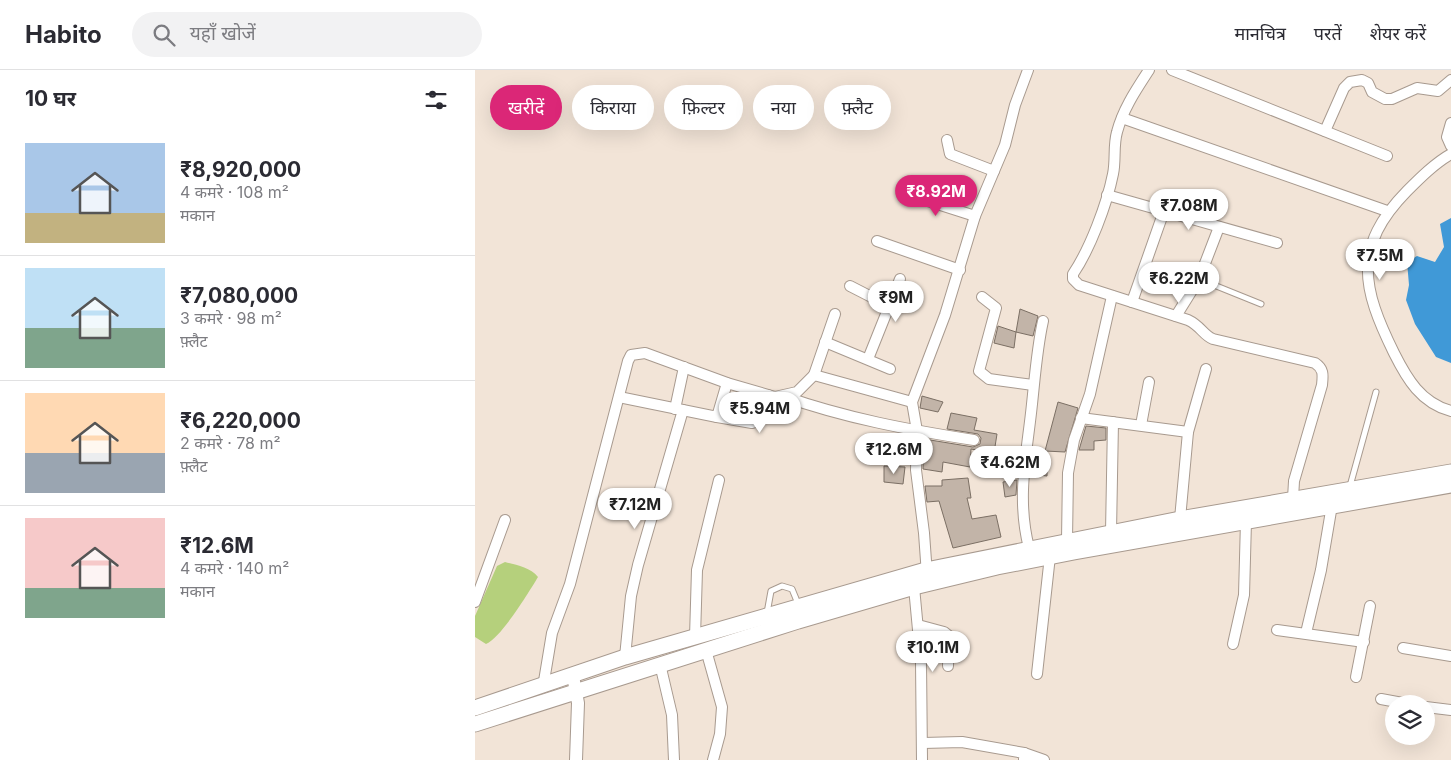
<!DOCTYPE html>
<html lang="hi">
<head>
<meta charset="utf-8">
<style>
  :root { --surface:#fff; --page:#f2f2f3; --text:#2b2b33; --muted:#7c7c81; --line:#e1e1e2; --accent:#db2777 }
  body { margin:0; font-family:Inter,"Noto Sans Devanagari",sans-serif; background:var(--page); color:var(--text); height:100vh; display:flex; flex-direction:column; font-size:19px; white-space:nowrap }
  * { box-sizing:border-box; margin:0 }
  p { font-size:16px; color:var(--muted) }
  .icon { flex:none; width:28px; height:28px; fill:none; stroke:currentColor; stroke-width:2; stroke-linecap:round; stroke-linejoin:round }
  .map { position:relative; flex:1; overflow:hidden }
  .panel { display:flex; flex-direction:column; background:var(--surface); width:475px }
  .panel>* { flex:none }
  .hud { position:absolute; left:15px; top:15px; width:475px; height:45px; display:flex; gap:10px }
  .fabs { position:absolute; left:910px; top:625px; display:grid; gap:10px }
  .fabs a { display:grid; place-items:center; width:50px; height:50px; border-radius:50%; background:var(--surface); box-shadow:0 5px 20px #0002; font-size:25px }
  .price { position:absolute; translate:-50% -42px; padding:0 11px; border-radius:18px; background:#fff; color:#222; font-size:16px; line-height:32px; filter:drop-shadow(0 1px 2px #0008) }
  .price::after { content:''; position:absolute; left:50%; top:30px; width:15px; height:11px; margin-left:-8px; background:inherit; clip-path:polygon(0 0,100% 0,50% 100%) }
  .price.selected { background:var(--accent); color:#fff }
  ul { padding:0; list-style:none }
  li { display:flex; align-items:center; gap:15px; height:125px; padding:0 25px }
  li+li { border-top:1px solid var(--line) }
  li span { display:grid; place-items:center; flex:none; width:140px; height:100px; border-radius:0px; color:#555 }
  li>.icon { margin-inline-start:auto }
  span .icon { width:60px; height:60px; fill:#fffc; stroke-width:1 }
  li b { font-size:21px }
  h2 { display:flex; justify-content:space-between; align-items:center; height:60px; padding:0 25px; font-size:21px }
  .tag { padding:0 18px; border-radius:22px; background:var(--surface); box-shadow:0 5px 20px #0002; font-size:18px; line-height:45px }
  .tag.selected { background:var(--accent); color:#fff }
  header { display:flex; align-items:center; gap:30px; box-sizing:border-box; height:70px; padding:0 25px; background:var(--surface); border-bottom:1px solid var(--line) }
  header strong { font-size:24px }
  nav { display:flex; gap:28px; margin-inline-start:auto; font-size:18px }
  .search { width:350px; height:45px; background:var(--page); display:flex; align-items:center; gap:12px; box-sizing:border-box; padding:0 18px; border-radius:28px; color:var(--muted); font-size:19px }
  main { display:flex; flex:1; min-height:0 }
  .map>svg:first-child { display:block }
  .green { fill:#b5d07c }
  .water { fill:#4099d7 }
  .building { fill:#c2b4a8; stroke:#7b6f64 }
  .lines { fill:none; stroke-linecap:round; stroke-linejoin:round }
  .service-casing { stroke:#a89a8f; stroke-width:7 }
  .minor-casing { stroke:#a89a8f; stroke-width:12 }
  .tertiary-casing { stroke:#a89a8f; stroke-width:14 }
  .primary-casing { stroke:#a89a8f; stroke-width:17 }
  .service { stroke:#fff; stroke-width:5 }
  .minor { stroke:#fff; stroke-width:10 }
  .tertiary { stroke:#fff; stroke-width:12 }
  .primary { stroke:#fff; stroke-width:15 }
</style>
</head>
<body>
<header>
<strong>Habito</strong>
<div class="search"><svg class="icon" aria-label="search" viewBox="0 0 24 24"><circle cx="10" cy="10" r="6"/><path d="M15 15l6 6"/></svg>यहाँ खोजें</div>
<nav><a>मानचित्र</a><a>परतें</a><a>शेयर करें</a></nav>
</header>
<main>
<section class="panel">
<h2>10 घर<svg class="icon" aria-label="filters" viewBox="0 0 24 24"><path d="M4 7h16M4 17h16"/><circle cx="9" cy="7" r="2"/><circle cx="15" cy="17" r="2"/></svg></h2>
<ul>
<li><span style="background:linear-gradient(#a9c7e8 70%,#c2b280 0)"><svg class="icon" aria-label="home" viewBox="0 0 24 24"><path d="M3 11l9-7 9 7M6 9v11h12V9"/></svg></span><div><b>₹8,920,000</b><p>4 कमरे · 108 m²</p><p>मकान</p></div></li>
<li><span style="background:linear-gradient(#bfe0f5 60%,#7fa58c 0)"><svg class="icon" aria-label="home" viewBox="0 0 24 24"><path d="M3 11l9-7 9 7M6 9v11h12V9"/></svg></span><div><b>₹7,080,000</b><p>3 कमरे · 98 m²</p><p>फ़्लैट</p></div></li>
<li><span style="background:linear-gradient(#ffd9b3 60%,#9aa5b1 0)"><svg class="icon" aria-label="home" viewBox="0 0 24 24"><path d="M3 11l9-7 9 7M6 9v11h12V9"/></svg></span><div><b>₹6,220,000</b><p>2 कमरे · 78 m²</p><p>फ़्लैट</p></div></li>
<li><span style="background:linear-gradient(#f6c9c9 70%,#7fa58c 0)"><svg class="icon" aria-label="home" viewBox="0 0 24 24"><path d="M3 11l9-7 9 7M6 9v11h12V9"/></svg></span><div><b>₹12.6M</b><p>4 कमरे · 140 m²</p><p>मकान</p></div></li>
</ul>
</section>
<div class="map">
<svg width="976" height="690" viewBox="0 0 976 690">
  <rect width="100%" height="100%" fill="#f2e4d7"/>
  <path class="green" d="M30 492C41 495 55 497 63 507 54 522 26 568 11 574L0 567V546L22 496Z"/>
  <path class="water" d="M976 148V293L961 287 940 254 931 230 934 215 932 192 942 186 960 192 969 177 965 154Z"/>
  <g class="building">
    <path d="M545 239 563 246 558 266 541 262Z"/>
    <path d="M523 256 541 262 539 278 519 273Z"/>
    <path d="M447 326 468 332 463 342 445 338Z"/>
    <path d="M583 332 603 338 590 382 570 381Z"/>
    <path d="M476 343 502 348 499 360 522 364 519 383 496 379 495 397 468 392 467 402 448 399 449 369 498 377 505 374 506 368 503 364 472 359Z"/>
    <path d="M611 356 631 358V370L619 371V380H604Z"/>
    <path d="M558 382 572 383V406L556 404Z"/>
    <path d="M409 396 430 397 428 414 409 412Z"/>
    <path d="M493 408 496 428H492L497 449 521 445 526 467 478 478 464 431 452 432 450 416H467V410Z"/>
    <path d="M542 410 541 425 530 427 528 412Z"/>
  </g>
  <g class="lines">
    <g class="service-casing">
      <g id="service">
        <path d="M724 209 786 234"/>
        <path d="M875 416 901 322"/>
        <path d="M292 543 296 521 307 516 317 519 324 536"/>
      </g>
    </g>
    <g class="minor-casing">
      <g id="minor">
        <path d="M674 0C661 20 648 39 642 62 638 76 641 90 638 104 632 134 615 179 598 204V209L604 215 713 250C726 256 728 265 738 269L840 293C849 299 848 305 847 315L819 411 818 429"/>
        <path d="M697 0 912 86"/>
        <path d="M647 48 912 141"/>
        <path d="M976 53 972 67 976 76"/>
        <path d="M850 61 869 18 875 12 887 10 893 13 897 22 910 29H917L942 18 963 21 976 10"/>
        <path d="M472 70 475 84 519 101"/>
        <path d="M976 84C960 93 945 108 932 121 877 177 887 218 919 283 932 309 946 333 976 341"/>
        <path d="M431 124 500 146"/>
        <path d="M632 125 802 173"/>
        <path d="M402 171 485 200"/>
        <path d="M375 216 414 236"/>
        <path d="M507 227 521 238 504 301 514 309 558 315"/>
        <path d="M657 232 689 141"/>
        <path d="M701 246 724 209 744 157"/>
        <path d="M350 272 415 299"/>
        <path d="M393 289 425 209"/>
        <path d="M339 305 360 244"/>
        <path d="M308 326C370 348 434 360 499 370"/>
        <path d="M144 327 242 347 252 313"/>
        <path d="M200 339 209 297"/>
        <path d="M242 347 277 353 283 351 291 341 293 325"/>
        <path d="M606 348 713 362"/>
        <path d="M666 355 674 312"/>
        <path d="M705 449 713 362 731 299"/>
        <path d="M636 462 638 352"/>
        <path d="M592 470 593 403 599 370 615 324 637 226"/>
        <path d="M554 478C541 427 552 384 557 334 560 306 562 278 568 251"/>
        <path d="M452 505 449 463 441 400 442 361 437 332 470 245 500 146 530 75 540 35 553 0"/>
        <path d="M439 517 446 592 447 690"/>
        <path d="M0 532 30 450"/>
        <path d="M443 555 469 562 474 566 473 596"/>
        <path d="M802 560 889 572"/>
        <path d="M831 563 846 500 857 435"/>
        <path d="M220 567 222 500 244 410"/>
        <path d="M758 574 769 525 771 451"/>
        <path d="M928 578 976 586"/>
        <path d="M231 580 247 637 245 664 238 690"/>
        <path d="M150 587 156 526 163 495 208 340"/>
        <path d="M185 594 197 645 199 690"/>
        <path d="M562 604 575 486"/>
        <path d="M881 607 895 536"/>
        <path d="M68 617 77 563 95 514 153 291 156 285 170 283 252 313 300 327 322 322 339 305 437 332"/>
        <path d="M906 629 933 634"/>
        <path d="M951 637 976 640"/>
        <path d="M448 673 487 672 549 683V690"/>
        <path d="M549 683 569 690"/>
      </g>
    </g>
    <g class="tertiary-casing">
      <path id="tertiary" d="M98 606 103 633 101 690"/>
    </g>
    <g class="primary-casing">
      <g id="primary">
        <path d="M0 638 150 587 451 500 705 449 976 402"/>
        <path d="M0 654 323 551 439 517 522 497 599 482 976 415"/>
      </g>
    </g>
    <use href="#service" class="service"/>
    <use href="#minor" class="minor"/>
    <use href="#tertiary" class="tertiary"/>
    <use href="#primary" class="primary"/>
  </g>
</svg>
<div class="fabs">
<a><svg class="icon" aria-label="layers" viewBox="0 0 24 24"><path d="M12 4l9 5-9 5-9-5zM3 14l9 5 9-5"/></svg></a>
</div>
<b class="price selected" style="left:461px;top:147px">₹8.92M</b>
<b class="price" style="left:714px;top:161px">₹7.08M</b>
<b class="price" style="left:905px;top:211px">₹7.5M</b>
<b class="price" style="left:704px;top:234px">₹6.22M</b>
<b class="price" style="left:421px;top:253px">₹9M</b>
<b class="price" style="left:285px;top:364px">₹5.94M</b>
<b class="price" style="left:419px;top:405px">₹12.6M</b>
<b class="price" style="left:535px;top:418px">₹4.62M</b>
<b class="price" style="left:160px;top:460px">₹7.12M</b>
<b class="price" style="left:458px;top:603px">₹10.1M</b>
<div class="hud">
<a class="tag selected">खरीदें</a>
<a class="tag">किराया</a>
<a class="tag">फ़िल्टर</a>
<a class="tag">नया</a>
<a class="tag">फ़्लैट</a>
</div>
</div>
</main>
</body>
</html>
